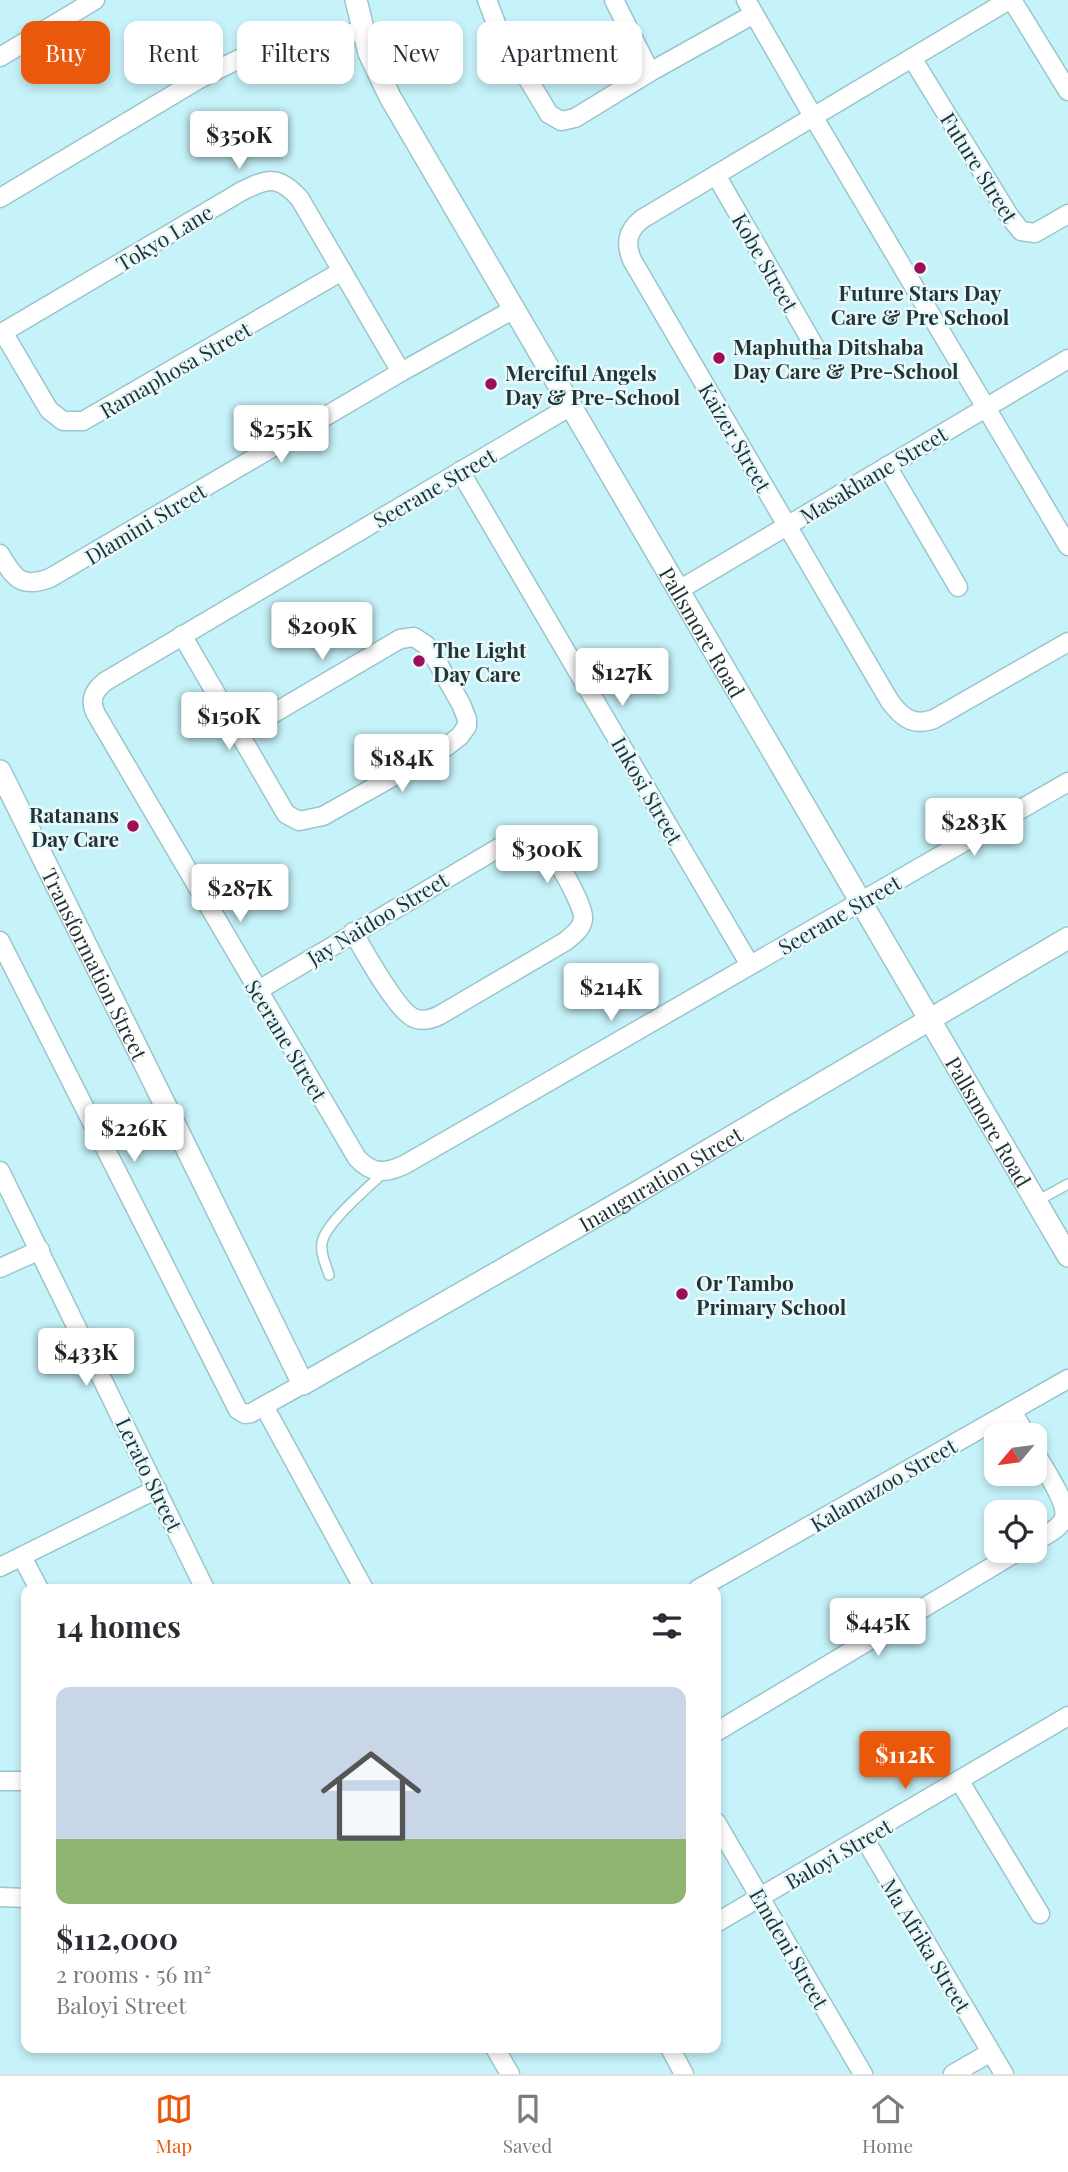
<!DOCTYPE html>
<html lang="en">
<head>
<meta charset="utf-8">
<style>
  :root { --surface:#fff; --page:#f7f7f7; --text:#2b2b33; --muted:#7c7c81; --line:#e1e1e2; --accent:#ea580c }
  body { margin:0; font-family:"Playfair Display",serif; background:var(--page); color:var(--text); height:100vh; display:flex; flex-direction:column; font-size:26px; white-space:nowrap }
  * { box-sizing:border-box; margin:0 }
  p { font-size:23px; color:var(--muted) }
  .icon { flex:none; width:38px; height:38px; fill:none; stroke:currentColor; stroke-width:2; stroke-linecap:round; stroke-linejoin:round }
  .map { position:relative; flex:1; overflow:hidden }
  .side { position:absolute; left:21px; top:1584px; width:700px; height:469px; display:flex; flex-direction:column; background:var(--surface); border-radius:14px; box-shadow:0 4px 10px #0003 }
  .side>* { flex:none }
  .guide { position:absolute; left:21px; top:21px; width:700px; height:63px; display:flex; gap:14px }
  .needle { width:46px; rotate:241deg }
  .controls { position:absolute; left:984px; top:1423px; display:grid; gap:14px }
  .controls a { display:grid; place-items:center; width:63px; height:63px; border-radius:14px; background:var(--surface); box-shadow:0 4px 10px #0003; font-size:35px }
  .price { position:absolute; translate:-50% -60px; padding:0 16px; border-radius:7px; background:#fff; color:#222; font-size:23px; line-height:46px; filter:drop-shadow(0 2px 4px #0008) }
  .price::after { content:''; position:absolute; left:50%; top:42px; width:21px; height:16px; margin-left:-10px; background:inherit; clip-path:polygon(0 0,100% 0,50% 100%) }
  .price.selected { background:var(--accent); color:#fff }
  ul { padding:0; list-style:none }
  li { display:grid; align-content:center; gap:14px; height:371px; padding:0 35px }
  li span { display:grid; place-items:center; height:217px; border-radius:14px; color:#555 }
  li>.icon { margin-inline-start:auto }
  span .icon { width:126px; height:126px; fill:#fffc; stroke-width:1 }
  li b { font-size:30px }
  h2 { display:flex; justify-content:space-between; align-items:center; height:84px; padding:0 35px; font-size:30px }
  .chip { padding:0 24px; border-radius:14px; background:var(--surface); box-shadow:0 4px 10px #0003; font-size:24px; line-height:63px }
  .chip.selected { background:var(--accent); color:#fff }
  .dock { display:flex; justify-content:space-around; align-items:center; height:98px; border-top:2px solid var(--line); background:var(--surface); font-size:19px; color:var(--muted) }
  .dock a { display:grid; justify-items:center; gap:4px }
  .dock .selected { color:var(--accent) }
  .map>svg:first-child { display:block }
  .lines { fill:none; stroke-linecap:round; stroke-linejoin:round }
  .service-casing { stroke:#9bc5cc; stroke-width:12 }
  .minor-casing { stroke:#9bc5cc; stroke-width:21 }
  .tertiary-casing { stroke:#9bc5cc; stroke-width:24 }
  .service { stroke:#fff; stroke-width:9 }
  .minor { stroke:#fff; stroke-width:18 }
  .tertiary { stroke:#fff; stroke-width:21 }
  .poi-dot { fill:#9f0e58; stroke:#e9fafc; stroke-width:2.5 }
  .labels { text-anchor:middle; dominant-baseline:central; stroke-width:5; stroke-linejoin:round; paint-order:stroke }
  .street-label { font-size:21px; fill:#233437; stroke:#e9fafc }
  .poi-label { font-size:21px; font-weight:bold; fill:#233437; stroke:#e9fafc; text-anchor:start }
</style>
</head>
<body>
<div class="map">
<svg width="1068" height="2074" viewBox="0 0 1068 2074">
  <rect width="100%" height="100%" fill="#c6f2f9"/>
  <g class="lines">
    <g class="service-casing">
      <g id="service">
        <path d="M1037 1201 1068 1184"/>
        <path d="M329 1275C326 1265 320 1253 322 1243 325 1223 368 1188 383 1173"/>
      </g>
    </g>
    <g class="minor-casing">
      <g id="minor">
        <path d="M487 0 499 31 549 114 561 121 575 118 650 72 754 14"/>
        <path d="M614 0 650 72"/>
        <path d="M746 0 814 118 1068 546"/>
        <path d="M1009 0 642 219C627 231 625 243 632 260L889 700C901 717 913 727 934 719L1068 642"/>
        <path d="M1012 0 1068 91"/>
        <path d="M0 57 95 0"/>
        <path d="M912 58 1010 217 1021 231 1035 233 1068 214"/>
        <path d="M716 175 816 349"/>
        <path d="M0 198 201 78 247 55 270 48 362 31"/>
        <path d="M3 332 49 410 63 421H83L342 271"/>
        <path d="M0 334 242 191C268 178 279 175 300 199L401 372"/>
        <path d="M571 406 106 681C94 690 89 700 96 714L357 1158C372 1174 384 1174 404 1165L1068 782"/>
        <path d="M887 466 958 587"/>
        <path d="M460 471 750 965"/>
        <path d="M0 554C14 578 21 589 50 578L401 372 514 309"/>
        <path d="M679 590 1068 359"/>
        <path d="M182 635 286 814 299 821 323 816 446 747 460 736 467 726V719L461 704 432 653 426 645 414 637 400 639 240 733"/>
        <path d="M0 941 238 1410 245 1414 251 1413 303 1384"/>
        <path d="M257 991 517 837C524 836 532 834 538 838 550 845 585 906 583 919 582 929 573 935 566 941L440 1015C432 1019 423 1022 414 1018 397 1011 364 951 353 932"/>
        <path d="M0 1171 205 1589"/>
        <path d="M0 1268 40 1250"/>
        <path d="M264 1406 364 1589"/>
        <path d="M1012 1411 1026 1435"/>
        <path d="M1034 1451C1042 1465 1068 1502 1064 1517 1061 1529 1044 1536 1034 1542"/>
        <path d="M22 1557 39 1589"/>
        <path d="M0 1567 157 1489"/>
        <path d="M698 1589 1068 1379"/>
        <path d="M716 1732 1020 1550"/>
        <path d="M959 1780 1040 1914"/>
        <path d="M0 1781H26"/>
        <path d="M716 1822 863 2074"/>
        <path d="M864 1838 991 2052 953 2074"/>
        <path d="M0 1897 26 1898"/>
        <path d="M716 1923 1068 1716"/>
        <path d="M495 2048 510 2074"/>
        <path d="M670 2048 684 2074"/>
        <path d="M991 2052 1004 2074"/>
      </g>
    </g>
    <g class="tertiary-casing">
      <g id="tertiary">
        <path id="s1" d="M356 0 369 53 390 97 1068 1256"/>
        <path id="s2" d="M0 771 303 1384 629 1197 1068 938"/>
      </g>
    </g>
    <use href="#service" class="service"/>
    <use href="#minor" class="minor"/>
    <use href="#tertiary" class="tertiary"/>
  </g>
  <g class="poi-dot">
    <circle cx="920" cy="268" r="7"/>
    <circle cx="719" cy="358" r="7"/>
    <circle cx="491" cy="384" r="7"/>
    <circle cx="419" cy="661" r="7"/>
    <circle cx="133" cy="826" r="7"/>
    <circle cx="682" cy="1294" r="7"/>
  </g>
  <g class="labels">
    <g class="street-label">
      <text transform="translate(980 167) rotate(58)">Future Street</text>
      <text transform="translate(164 237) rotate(-31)">Tokyo Lane</text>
      <text transform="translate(766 262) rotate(60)">Kobe Street</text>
      <text transform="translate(175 369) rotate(-30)">Ramaphosa Street</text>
      <text transform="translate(736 437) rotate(60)">Kaizer Street</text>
      <text transform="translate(873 474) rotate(-31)">Masakhane Street</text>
      <text transform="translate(434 487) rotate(-30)">Seerane Street</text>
      <text transform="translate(145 523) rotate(-31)">Dlamini Street</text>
      <text stroke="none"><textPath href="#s1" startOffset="723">Pallsmore Road</textPath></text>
      <text transform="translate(648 790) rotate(60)">Inkosi Street</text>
      <text transform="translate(839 914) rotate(-30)">Seerane Street</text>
      <text transform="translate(377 918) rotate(-31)">Jay Naidoo Street</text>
      <text stroke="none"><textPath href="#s2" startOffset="215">Transformation Street</textPath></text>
      <text transform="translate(287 1040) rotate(59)">Seerane Street</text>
      <text stroke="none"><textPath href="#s1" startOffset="1290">Pallsmore Road</textPath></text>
      <text stroke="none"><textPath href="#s2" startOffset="1096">Inauguration Street</textPath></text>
      <text transform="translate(150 1474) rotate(64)">Lerato Street</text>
      <text transform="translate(883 1484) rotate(-30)">Kalamazoo Street</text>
      <text transform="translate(838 1853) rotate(-30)">Baloyi Street</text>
      <text transform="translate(927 1945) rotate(59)">Ma Afrika Street</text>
      <text transform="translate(790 1948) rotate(60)">Emdeni Street</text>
    </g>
    <g class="poi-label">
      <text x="920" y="292" text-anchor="middle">Future Stars Day<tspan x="920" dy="24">Care &amp; Pre School</tspan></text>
      <text x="733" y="346">Maphutha Ditshaba<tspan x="733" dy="24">Day Care &amp; Pre-School</tspan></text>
      <text x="505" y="372">Merciful Angels<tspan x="505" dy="24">Day &amp; Pre-School</tspan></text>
      <text x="433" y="649">The Light<tspan x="433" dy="24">Day Care</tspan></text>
      <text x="119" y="814" text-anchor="end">Ratanans<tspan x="119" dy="24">Day Care</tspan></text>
      <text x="696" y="1282">Or Tambo<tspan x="696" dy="24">Primary School</tspan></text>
    </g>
  </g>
</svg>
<div class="controls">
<a><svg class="needle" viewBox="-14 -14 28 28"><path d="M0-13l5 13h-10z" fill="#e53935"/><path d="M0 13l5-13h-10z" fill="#7c7c81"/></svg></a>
<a><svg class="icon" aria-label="locate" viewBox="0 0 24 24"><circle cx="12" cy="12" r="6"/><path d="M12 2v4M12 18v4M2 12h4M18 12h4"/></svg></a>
</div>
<b class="price" style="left:239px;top:171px">$350K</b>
<b class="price" style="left:281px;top:465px">$255K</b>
<b class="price" style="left:322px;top:662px">$209K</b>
<b class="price" style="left:622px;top:708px">$127K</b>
<b class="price" style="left:229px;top:752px">$150K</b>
<b class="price" style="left:402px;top:794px">$184K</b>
<b class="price" style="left:974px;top:858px">$283K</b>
<b class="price" style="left:547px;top:885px">$300K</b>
<b class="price" style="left:240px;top:924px">$287K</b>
<b class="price" style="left:611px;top:1023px">$214K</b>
<b class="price" style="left:134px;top:1164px">$226K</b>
<b class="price" style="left:86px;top:1388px">$433K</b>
<b class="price" style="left:878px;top:1658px">$445K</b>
<b class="price selected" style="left:905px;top:1791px">$112K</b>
<div class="guide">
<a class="chip selected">Buy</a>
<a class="chip">Rent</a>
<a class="chip">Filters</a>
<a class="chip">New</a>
<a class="chip">Apartment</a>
</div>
<section class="side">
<h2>14 homes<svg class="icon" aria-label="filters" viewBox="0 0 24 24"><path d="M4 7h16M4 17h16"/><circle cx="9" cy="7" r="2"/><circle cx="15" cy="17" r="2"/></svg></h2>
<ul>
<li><span style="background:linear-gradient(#c9d6e8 70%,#8fb573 0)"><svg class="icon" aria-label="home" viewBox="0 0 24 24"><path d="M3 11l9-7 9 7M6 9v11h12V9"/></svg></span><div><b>$112,000</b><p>2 rooms · 56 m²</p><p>Baloyi Street</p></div></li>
</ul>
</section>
</div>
<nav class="dock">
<a class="selected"><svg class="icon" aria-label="map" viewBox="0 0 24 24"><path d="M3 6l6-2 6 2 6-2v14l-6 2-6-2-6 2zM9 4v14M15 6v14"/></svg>Map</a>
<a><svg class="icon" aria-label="saved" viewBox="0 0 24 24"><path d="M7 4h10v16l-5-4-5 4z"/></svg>Saved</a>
<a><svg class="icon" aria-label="home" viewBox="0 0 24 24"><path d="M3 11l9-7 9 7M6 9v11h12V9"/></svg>Home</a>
</nav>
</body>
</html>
